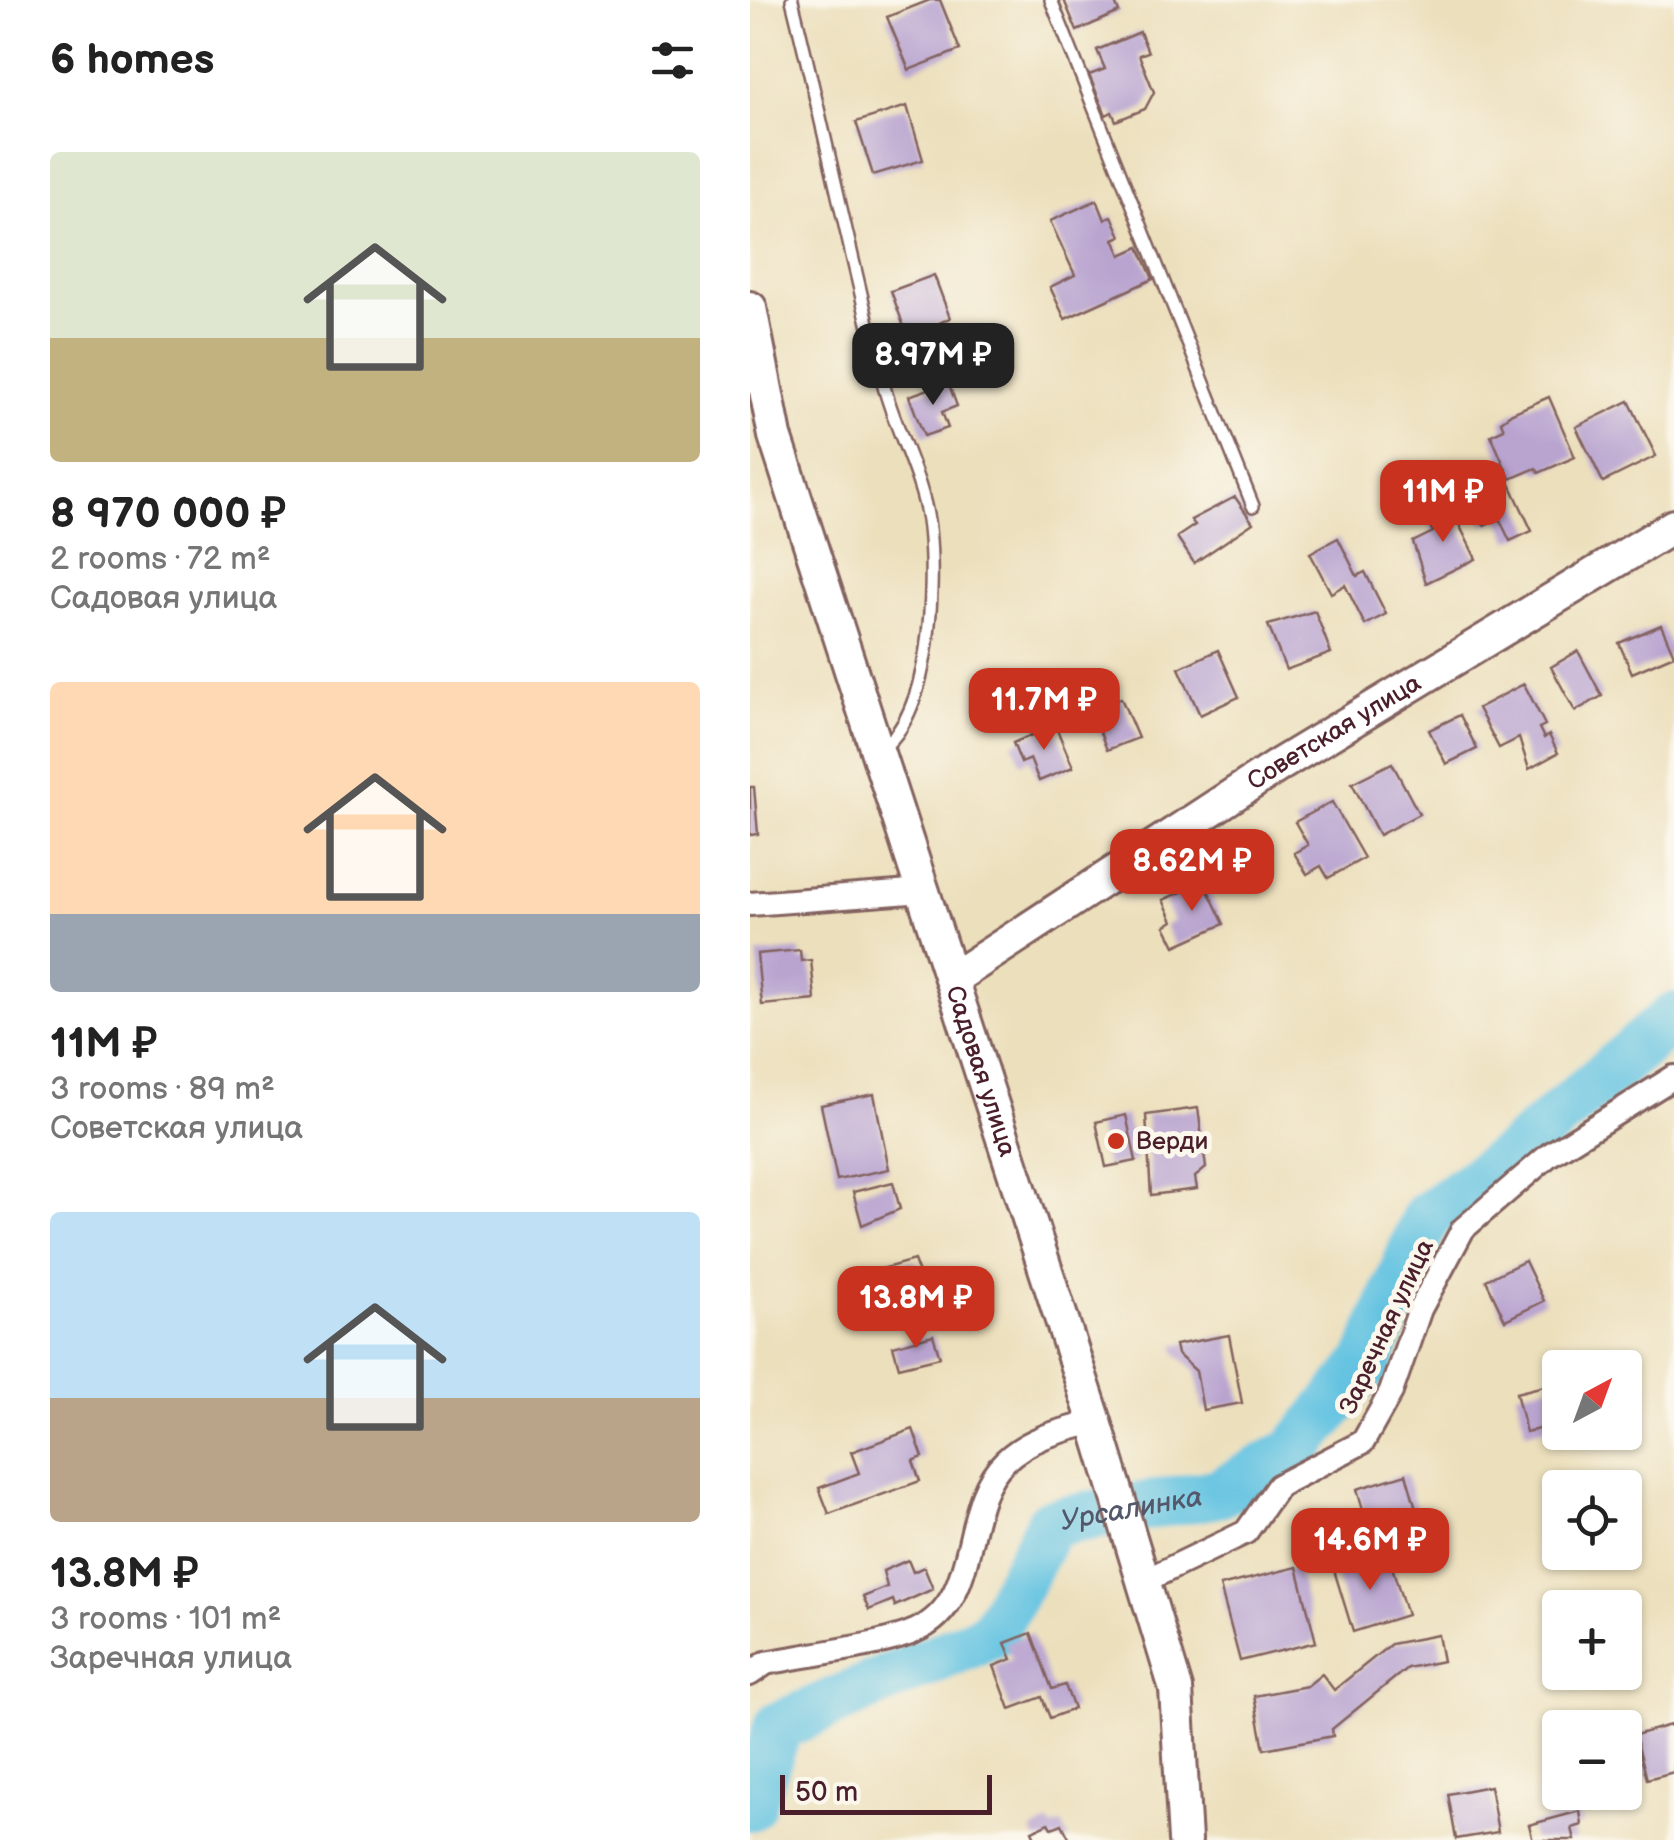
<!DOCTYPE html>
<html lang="en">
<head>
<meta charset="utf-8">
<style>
  :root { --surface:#fff; --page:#f2f2f2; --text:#222; --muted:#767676; --accent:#c8321e }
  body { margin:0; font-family:"Balsamiq Sans",sans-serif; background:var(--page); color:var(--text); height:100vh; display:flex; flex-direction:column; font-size:38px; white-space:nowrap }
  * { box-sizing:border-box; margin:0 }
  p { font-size:32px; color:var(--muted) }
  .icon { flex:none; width:55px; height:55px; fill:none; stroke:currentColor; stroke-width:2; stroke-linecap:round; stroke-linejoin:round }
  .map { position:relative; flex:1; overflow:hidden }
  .panel { display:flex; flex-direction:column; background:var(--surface); width:750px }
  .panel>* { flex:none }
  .needle { width:65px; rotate:41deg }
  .tools { position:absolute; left:792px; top:1350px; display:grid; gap:20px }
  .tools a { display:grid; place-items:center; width:100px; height:100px; border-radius:10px; background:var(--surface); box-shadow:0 2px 8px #0004; font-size:50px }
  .scale { position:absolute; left:30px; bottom:25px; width:212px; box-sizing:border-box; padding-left:10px; border:5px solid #4a1f2b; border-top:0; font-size:28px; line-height:35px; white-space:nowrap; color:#4a1f2b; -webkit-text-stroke:8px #fbf7ec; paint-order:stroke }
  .price { position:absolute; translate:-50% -85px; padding:0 22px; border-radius:20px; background:var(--accent); color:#fff; font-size:32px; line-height:65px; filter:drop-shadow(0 2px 5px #0008) }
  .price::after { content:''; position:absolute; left:50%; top:60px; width:30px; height:22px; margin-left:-15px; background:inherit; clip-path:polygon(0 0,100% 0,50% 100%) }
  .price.selected { background:#222; color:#fff }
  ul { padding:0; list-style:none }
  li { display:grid; align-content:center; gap:20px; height:530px; padding:0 50px }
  li span { display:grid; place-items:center; height:310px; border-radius:10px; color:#555 }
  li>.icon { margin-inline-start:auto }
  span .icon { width:180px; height:180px; fill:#fffc; stroke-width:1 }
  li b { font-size:42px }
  h2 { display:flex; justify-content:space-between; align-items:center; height:120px; padding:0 50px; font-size:42px }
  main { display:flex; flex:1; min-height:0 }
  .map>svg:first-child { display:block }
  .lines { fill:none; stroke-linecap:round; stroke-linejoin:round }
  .river { stroke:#63c3e1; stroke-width:50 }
  .building { fill:#b9a4d0 }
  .lane-casing { stroke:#83625e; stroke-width:16 }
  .street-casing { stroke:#83625e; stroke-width:28 }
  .secondary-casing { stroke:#83625e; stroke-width:38 }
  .lane { stroke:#fff; stroke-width:11 }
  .street { stroke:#fff; stroke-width:22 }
  .secondary { stroke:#fff; stroke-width:32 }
  .poi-dot { fill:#c8321e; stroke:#fbf7ec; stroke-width:4 }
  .labels { text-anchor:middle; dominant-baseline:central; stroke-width:10; stroke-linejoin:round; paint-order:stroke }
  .street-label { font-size:25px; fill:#4a1f2b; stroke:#fbf7ec }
  .poi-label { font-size:25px; fill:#4a1f2b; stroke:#fbf7ec; text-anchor:start }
  .water-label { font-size:28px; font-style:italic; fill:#53586b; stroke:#fbf7ec }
</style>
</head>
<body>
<main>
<section class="panel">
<h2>6 homes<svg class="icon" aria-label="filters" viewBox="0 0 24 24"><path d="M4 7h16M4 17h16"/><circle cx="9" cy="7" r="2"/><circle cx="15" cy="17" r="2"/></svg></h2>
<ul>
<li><span style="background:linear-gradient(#dfe7d0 60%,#c2b280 0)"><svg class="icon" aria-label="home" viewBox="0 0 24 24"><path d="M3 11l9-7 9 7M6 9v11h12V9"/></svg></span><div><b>8 970 000 ₽</b><p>2 rooms · 72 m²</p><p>Садовая улица</p></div></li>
<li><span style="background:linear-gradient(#ffd9b3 75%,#9aa5b1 0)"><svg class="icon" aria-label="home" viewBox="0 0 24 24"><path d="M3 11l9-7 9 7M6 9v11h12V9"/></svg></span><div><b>11M ₽</b><p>3 rooms · 89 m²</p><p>Советская улица</p></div></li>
<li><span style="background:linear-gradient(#bfe0f5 60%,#b9a48a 0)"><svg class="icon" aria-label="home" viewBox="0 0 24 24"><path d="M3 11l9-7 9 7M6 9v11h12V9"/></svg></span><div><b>13.8M ₽</b><p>3 rooms · 101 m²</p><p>Заречная улица</p></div></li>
</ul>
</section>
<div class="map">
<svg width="924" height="1840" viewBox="0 0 924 1840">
  <rect width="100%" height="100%" fill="#fbf7ec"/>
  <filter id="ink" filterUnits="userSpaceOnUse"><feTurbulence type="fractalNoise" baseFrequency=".01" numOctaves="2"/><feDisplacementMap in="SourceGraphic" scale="20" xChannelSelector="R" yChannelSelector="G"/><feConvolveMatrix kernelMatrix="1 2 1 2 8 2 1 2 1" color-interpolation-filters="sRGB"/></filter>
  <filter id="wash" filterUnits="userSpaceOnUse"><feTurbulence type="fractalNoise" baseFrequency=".0048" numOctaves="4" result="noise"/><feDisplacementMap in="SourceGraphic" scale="40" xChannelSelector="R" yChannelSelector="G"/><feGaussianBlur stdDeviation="2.25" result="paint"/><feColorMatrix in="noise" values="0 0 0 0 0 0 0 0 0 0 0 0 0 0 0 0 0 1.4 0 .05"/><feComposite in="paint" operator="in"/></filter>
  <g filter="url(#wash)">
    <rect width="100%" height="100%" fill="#ecdfbc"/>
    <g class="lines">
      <path class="river" id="s1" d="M0 1806 29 1726 242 1634 300 1523 469 1493 544 1452 618 1362 676 1217 762 1155 924 1017"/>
    </g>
    <g id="blocks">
      <g class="building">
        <path d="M180 0H190L210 50 159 70 137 17Z"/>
        <path d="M314 0H364L369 12 327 31Z"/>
        <path d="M390 32 398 52 389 55 404 92 395 109 366 121 362 112 356 115 339 75 355 69 347 50Z"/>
        <path d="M157 106 173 160 123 175 106 122Z"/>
        <path d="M347 200 355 220 362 216 371 236 364 239 371 255 389 247 403 279 315 319 300 287 325 275 300 221Z"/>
        <path d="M184 275 200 318 158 338 141 291Z"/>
        <path d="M198 382 207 406 192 412 198 428 174 436 159 396Z"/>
        <path d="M799 397 825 457 789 473 786 468 760 479 741 435 754 429 751 421 762 413Z"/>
        <path d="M879 401 906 456 853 482 826 427Z"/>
        <path d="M760 484 782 531 760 541 749 518 734 525 726 507 741 499 739 494Z"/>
        <path d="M485 497 503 523 444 563 427 537 445 525 441 520Z"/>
        <path d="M698 502 726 559 676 583 663 542 683 532 674 513Z"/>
        <path d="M588 538 607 576 615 572 636 614 615 625 595 585 581 593 560 553Z"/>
        <path d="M565 611 581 653 536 670 518 625Z"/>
        <path d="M911 625 924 655 882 673 869 643Z"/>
        <path d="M468 650 489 697 450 715 429 668Z"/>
        <path d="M828 651 852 696 825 711 801 667Z"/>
        <path d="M774 684 795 725 789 728 794 738 799 735 808 753 779 769 769 738 749 748 728 708Z"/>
        <path d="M371 698 388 738 357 750 341 710Z"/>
        <path d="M710 715 727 749 696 764 679 730Z"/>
        <path d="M305 725 323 767 289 781 280 759 271 763 263 743Z"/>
        <path d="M642 763 669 814 629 835 602 783Z"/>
        <path d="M0 787H4L8 834 0 835Z"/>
        <path d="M582 802 614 858 578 878 571 866 557 874 544 853 558 845 545 822Z"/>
        <path d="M454 882 474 924 425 946 415 926 423 921 413 900Z"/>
        <path d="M50 950 51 961 61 960 65 1000 12 1005 7 954Z"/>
        <path d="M124 1094 139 1169 87 1180 71 1105Z"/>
        <path d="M448 1108 456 1168 445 1177 447 1189 401 1195 396 1115Z"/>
        <path d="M376 1115 386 1161 356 1167 346 1122Z"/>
        <path d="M143 1182 150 1209 112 1225 103 1192Z"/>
        <path d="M164 1260 179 1301 136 1313 124 1271Z"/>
        <path d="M775 1261 794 1301 755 1320 736 1280Z"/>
        <path d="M183 1335 190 1357 149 1367 143 1346Z"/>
        <path d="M479 1335 492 1403 453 1410 446 1371 427 1354 425 1345Z"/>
        <path d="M810 1382V1424L776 1432 766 1393Z"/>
        <path d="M163 1429 173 1457 163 1461 170 1481 79 1514 69 1488 109 1473 101 1452Z"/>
        <path d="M656 1474 667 1512 618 1527 607 1489Z"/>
        <path d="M638 1554 657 1615 603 1632 584 1570Z"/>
        <path d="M158 1560 163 1572 174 1567 183 1589 145 1606 143 1600 119 1610 113 1597 137 1587 133 1571Z"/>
        <path d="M547 1567 566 1642 490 1661 470 1586Z"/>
        <path d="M281 1633 302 1689 315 1685 324 1709 300 1718 292 1697 260 1709 244 1666 262 1659 255 1643Z"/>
        <path d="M688 1635 693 1661 657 1668 582 1729 583 1736 514 1749 504 1696 557 1686 572 1674 584 1690 641 1644Z"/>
        <path d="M924 1724V1772L897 1779 885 1735Z"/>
        <path d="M740 1786 748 1832 706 1839 698 1794Z"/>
        <path d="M830 1811 832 1825 822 1828 825 1840H783L779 1825Z"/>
        <path d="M299 1823 302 1828 312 1824 320 1840H286L282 1831Z"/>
      </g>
    </g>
  </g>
  <g filter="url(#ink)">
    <use href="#blocks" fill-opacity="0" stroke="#83625e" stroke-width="2.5"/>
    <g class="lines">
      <g class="lane-casing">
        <g id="lane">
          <path d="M42 0C74 127 100 256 133 383 145 430 174 480 179 528 185 586 182 713 131 749"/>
          <path d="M301 0 503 506"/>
        </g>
      </g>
      <g class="street-casing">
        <g id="street">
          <path d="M0 904 174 891"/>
          <path d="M392 1582 496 1532 528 1486 613 1442 641 1392 670 1309 713 1229 799 1155 924 1077"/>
          <path d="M0 1674 16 1663C54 1655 133 1646 165 1631 234 1601 208 1505 255 1461 280 1437 314 1430 345 1422"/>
        </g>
      </g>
      <g class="secondary-casing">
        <g id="secondary">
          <path id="s2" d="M0 308 25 436 345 1422 426 1689 435 1840"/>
          <path id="s3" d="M202 979 529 765 924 526"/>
        </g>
      </g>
      <use href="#lane" class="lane"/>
      <use href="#street" class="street"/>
      <use href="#secondary" class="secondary"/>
    </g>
  </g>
  <circle class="poi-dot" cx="366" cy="1141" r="10"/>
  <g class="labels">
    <g class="street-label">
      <text stroke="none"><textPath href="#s3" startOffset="455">Советская улица</textPath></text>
      <text stroke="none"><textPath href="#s2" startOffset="798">Садовая улица</textPath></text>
      <text transform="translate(637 1327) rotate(-65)">Заречная улица</text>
    </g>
    <g class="poi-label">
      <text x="386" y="1141">Верди</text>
    </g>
    <g class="water-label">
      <text stroke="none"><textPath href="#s1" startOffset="525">Урсалинка</textPath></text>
    </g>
  </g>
</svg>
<div class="tools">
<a><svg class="needle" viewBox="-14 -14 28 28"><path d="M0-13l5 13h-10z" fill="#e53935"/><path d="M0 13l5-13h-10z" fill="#767676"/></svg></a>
<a><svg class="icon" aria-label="locate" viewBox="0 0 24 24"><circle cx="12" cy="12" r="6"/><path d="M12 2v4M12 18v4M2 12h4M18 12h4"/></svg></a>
<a>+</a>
<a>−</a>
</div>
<div class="scale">50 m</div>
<b class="price selected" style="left:183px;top:408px">8.97M ₽</b>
<b class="price" style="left:693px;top:545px">11M ₽</b>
<b class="price" style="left:294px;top:753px">11.7M ₽</b>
<b class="price" style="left:442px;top:914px">8.62M ₽</b>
<b class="price" style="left:166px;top:1351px">13.8M ₽</b>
<b class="price" style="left:620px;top:1593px">14.6M ₽</b>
</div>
</main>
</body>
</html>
